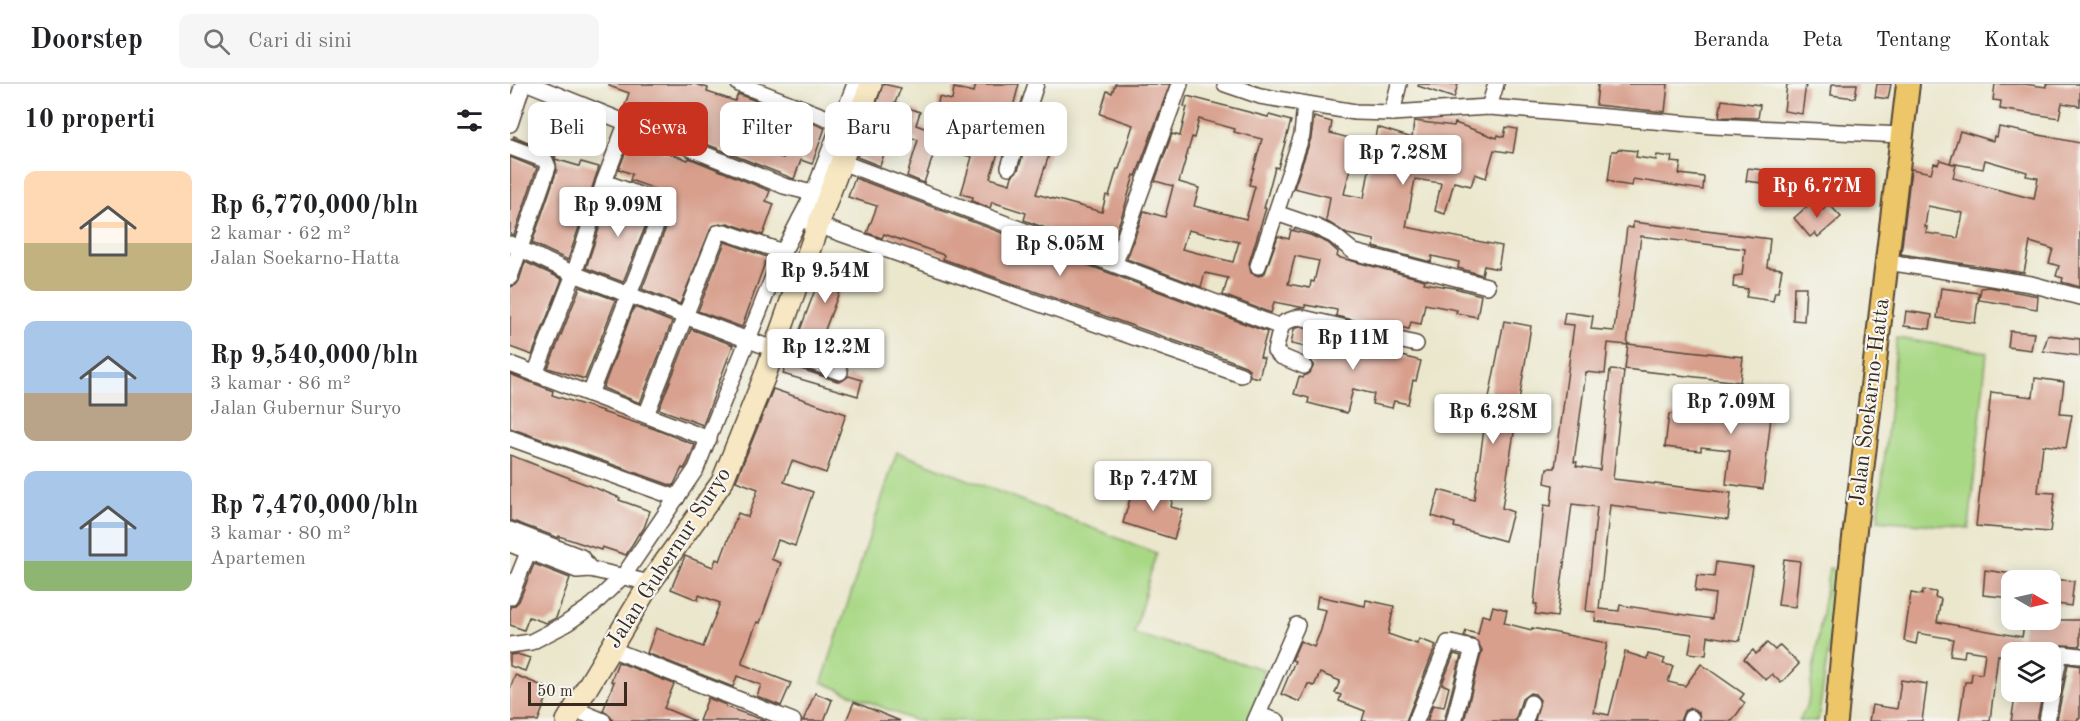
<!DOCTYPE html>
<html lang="id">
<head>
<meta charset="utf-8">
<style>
  :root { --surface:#fff; --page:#f6f6f6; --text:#202124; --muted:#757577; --line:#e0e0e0; --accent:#c8321e }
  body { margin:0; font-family:"Old Standard TT",serif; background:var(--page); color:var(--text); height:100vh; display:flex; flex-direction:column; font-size:22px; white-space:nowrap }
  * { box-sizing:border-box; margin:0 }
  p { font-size:20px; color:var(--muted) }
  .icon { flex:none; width:33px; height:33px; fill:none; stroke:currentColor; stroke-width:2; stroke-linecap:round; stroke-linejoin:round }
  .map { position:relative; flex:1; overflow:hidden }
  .details { display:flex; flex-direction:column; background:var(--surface); width:510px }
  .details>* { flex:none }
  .top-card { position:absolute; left:18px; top:18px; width:570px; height:54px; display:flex; gap:12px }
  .needle { width:39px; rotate:99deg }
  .fabs { position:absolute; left:1491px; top:486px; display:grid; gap:12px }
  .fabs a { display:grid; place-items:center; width:60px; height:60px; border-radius:12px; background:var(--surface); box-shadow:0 3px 15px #0003; font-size:30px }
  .scale { position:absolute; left:18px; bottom:15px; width:99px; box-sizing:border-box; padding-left:6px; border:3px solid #3b2a1e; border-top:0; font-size:16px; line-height:21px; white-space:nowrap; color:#3b2a1e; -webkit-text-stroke:4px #f6f6f2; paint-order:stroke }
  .price { position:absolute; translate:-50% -51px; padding:0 14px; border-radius:6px; background:#fff; color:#222; font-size:20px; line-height:39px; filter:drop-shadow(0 2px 3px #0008) }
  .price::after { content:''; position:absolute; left:50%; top:36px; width:18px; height:14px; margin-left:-9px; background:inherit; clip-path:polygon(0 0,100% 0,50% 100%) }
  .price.on { background:var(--accent); color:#fff }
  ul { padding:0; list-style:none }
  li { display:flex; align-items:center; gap:18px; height:150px; padding:0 24px }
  li span { display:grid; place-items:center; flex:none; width:168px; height:120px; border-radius:12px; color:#555 }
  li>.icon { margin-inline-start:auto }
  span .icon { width:72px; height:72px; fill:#fffc; stroke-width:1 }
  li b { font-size:26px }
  h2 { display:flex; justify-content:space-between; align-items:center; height:72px; padding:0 24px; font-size:26px }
  .pill { padding:0 21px; border-radius:12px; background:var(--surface); box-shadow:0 3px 15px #0003; font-size:21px; line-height:54px }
  .pill.on { background:var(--accent); color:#fff }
  header { display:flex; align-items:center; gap:36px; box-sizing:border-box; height:84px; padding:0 30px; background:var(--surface); border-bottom:2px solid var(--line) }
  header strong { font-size:28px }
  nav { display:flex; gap:33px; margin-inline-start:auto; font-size:21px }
  .search { width:420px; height:54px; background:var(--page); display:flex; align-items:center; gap:15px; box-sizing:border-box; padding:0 21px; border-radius:12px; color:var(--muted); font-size:22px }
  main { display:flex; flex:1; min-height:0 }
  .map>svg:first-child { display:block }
  .green { fill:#a9d885; stroke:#728152; stroke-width:1.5 }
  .building { fill:#d89f8c; fill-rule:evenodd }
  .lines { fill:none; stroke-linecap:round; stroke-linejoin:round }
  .minor-casing { stroke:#554638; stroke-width:18 }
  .secondary-casing { stroke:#554638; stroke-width:24 }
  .primary-casing { stroke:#554638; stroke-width:26 }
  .minor { stroke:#fff; stroke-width:15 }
  .secondary { stroke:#f7e8c3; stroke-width:21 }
  .primary { stroke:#ecc669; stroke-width:22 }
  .labels { text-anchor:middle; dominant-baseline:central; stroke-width:4.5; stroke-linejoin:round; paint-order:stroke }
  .street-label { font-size:22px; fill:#3b2a1e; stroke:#f6f6f2 }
</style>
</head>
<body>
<header>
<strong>Doorstep</strong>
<div class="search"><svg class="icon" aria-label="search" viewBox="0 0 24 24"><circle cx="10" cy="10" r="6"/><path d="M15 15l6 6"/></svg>Cari di sini</div>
<nav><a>Beranda</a><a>Peta</a><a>Tentang</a><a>Kontak</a></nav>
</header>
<main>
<section class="details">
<h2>10 properti<svg class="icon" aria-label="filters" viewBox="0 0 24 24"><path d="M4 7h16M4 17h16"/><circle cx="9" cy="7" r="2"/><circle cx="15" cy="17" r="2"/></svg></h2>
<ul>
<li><span style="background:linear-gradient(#ffd9b3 60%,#c2b280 0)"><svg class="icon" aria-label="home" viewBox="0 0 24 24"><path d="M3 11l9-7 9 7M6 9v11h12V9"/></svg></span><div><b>Rp 6,770,000/bln</b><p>2 kamar · 62 m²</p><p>Jalan Soekarno-Hatta</p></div></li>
<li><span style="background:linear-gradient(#a9c7e8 60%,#b9a48a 0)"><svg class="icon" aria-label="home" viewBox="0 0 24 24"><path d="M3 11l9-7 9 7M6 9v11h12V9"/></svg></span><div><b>Rp 9,540,000/bln</b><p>3 kamar · 86 m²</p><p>Jalan Gubernur Suryo</p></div></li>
<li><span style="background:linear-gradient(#a9c7e8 75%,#8fb573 0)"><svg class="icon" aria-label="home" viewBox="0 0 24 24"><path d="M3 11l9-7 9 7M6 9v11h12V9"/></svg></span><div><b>Rp 7,470,000/bln</b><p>3 kamar · 80 m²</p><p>Apartemen</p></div></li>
</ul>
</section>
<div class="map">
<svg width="1570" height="637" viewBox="0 0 1570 637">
  <rect width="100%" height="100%" fill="#f6f6f2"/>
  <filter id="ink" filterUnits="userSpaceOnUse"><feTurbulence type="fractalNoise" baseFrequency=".0167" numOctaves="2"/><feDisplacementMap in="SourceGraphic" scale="12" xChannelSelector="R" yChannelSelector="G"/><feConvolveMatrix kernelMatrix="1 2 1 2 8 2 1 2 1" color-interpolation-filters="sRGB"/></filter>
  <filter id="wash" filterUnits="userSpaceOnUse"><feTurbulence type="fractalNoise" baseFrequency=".008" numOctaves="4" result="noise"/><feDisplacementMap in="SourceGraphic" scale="24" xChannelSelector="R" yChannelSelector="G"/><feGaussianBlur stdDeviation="1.35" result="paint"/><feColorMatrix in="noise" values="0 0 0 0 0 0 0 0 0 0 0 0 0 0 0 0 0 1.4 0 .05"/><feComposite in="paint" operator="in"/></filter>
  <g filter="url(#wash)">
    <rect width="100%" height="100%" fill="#ebe7cd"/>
    <g class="green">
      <path d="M1387 254 1477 268 1459 444 1368 436Z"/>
      <path d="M387 368 646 469 624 550 753 585 747 631 744 637H405L312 598Z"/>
      <path d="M1319 484 1330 486 1308 637H1289L1298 619Z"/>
    </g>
    <g id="blocks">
      <g class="building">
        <path d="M99 0H185L198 4 197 8 225 17 228 10 257 21 242 63 273 74 288 33 315 44 302 80 291 76 284 95 113 27 119 9 99 2Z"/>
        <path d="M373 0 391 4 385 19 410 28 406 41 436 52 444 30 427 26 429 13 442 16 444 4 464 8 466 0H509L503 23 508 25 493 70 488 69 480 94 500 100 502 92 508 86 526 30 550 38 526 110 592 128 596 111 599 112 607 85H609L623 41 590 30 597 7 602 9 605 0H660L626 92 624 91 615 122 599 168 514 136 516 129 482 118 480 124 462 117 463 113 451 110 462 73 426 63 414 99 397 92 408 56 382 47 370 82 347 73 351 62 356 64 364 40 360 39Z"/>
        <path d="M909 0H948L944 14 908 2Z"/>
        <path d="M1088 0H1158L1155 28 1086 21Z"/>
        <path d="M1277 0H1296L1292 30 1274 27Z"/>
        <path d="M1322 0H1347L1345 14 1321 11Z"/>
        <path d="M1367 0H1381L1378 15 1365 13Z"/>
        <path d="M1485 0H1514L1536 3V0H1570V22L1552 19 1549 34 1490 25 1491 17 1483 16Z"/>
        <path d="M677 12 758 33 759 31 781 37 768 84 765 83 754 124H756L739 179 741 189 749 192 755 189 768 152 779 155 781 146 800 151 818 159 828 168 827 173 915 196 914 199 944 204 971 211 967 233 946 229 947 226 915 220 911 240 901 238 899 245 875 240 874 243 826 232 827 226 807 222V223L795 221V224L764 218 761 229 713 211 718 194 695 189 691 203 617 175 634 127 655 133 663 102 645 97 662 50 670 52 677 23 674 22ZM689 35 725 45 724 48 752 55 739 101 745 102 736 135 684 122 689 104 669 98 682 53 684 54ZM678 146 729 158 723 178 672 165ZM785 172 809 177 804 198 801 197 800 204 778 200Z"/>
        <path d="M1212 16 1250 21 1248 34 1209 33Z"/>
        <path d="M804 33 822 38 820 49 847 56 834 110 854 114 867 43 902 54 904 37 944 42 945 39 987 54 988 51 994 53 996 43 1007 45 1003 69 984 66 976 94 965 90 961 102 944 98 935 130 925 127 931 99 905 95 896 143 992 162 988 185 974 182 972 191 948 184 949 178 922 172 921 178 864 163 865 156 837 150 816 137 820 113 784 104 801 54Z"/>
        <path d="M1489 43 1570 59V203L1552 198 1553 194 1546 192 1549 182 1539 179 1543 165 1520 158 1514 189 1391 170 1401 85 1421 89 1424 79 1428 80 1430 76 1446 81 1443 94 1524 115 1528 94 1516 92 1517 88 1475 76 1473 85 1440 79 1450 47 1483 57 1484 52 1487 53ZM1418 122 1453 129 1448 154 1416 149 1417 143H1415Z"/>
        <path d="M25 47 51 58 45 74 38 67 3 54 4 52 20 59Z"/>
        <path d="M122 51 151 63 150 66 178 76 179 74 260 107 256 117 264 120 253 151 218 139 202 142 170 220 132 205 160 133 162 123 154 108 120 96 122 90 109 85Z"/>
        <path d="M1108 65 1127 67 1126 73 1146 76 1147 71 1162 73 1161 78 1171 79 1169 90 1194 93 1193 106 1123 95 1122 102 1103 99V98L1098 97 1102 67H1107Z"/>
        <path d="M0 73 27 84 4 151 0 150Z"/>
        <path d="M45 75 69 82 71 78 89 83 58 176 22 159 47 86Z"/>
        <path d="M1238 84 1293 91 1290 114 1276 113 1277 102 1236 97Z"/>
        <path d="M345 94 757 248 750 273 754 274 749 294 740 292 739 285 735 282 717 275 433 175 434 171 374 150 372 154 357 149 367 122 338 113Z"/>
        <path d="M100 111 142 126 113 198 76 184Z"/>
        <path d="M1304 116 1313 126 1319 120 1331 133 1308 153 1305 149 1300 153 1284 134Z"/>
        <path d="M1123 138 1260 155 1257 183 1272 185 1268 208H1265L1263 217 1236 213 1238 205 1223 203 1224 192 1232 191 1235 165 1131 152 1117 261 1098 259 1095 290 1076 288 1064 378H1067L1066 382 1090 386 1100 286 1114 287 1103 395 1221 409 1218 436 1100 421 1089 525 1109 527 1110 521 1202 535 1205 510 1185 507 1187 491 1204 493 1206 478 1243 483 1230 557 1198 552 1196 571 1179 569 1182 550 1085 537 1086 528 1076 527 1087 423 1062 420 1047 533 1025 530 1027 520H1024L1034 421 1041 422 1043 401 1035 399 1037 384H1045L1064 241 1053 240 1055 228 1083 232 1081 245 1104 247 1117 143 1123 144Z"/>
        <path d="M215 158 257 173 232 243 188 227Z"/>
        <path d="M317 174 357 188 352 202 334 195 312 254 316 256 310 271 284 262Z"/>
        <path d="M15 178 52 195 22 271 0 263V203L6 201 9 197Z"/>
        <path d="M70 203 106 216 75 295 38 284Z"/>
        <path d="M1284 203H1296L1294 237 1283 236Z"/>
        <path d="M1479 203 1528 212 1527 225 1469 216 1471 204Z"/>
        <path d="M1431 204 1469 209 1465 239 1427 234Z"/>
        <path d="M124 223 162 238 130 319 93 304Z"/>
        <path d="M1396 227 1422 231 1420 245 1394 242Z"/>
        <path d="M994 237 1021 242 992 424 1003 428 995 457 944 443 945 439 922 432 929 406 964 416 977 324Z"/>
        <path d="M790 243 885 265 884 270 911 277 906 297 903 296 898 320 884 317 882 324 862 320 864 310 843 305 837 329 798 319 799 314 784 310 789 293 793 294 794 292 800 289 804 281 799 274 801 264 781 260 784 245Z"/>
        <path d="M181 245 223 261 193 341 149 325Z"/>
        <path d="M1500 247 1524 249 1521 266 1498 263Z"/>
        <path d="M355 249 372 255 365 274 348 267Z"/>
        <path d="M1538 251 1570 255V272L1533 267Z"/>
        <path d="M1118 260 1233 273 1230 298 1115 285Z"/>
        <path d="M276 280 327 297H332L339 292 352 296 348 312 273 290Z"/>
        <path d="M0 290 43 307 42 311 93 327 92 328 142 344 185 361 177 380 174 385 172 384 163 402 0 344Z"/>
        <path d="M1525 294 1554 298 1550 330 1562 331 1556 364 1533 361 1528 408 1545 409 1540 448 1466 442 1481 308 1523 313Z"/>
        <path d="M1226 302 1264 306 1253 405 1216 400 1220 366 1191 363V367L1155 363 1159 330 1222 335Z"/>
        <path d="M263 305 336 330 316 389 282 377 274 398 303 408 285 462 268 456 261 475 271 479 250 539 247 538 232 577V580L281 599 271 622 247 612 251 601 227 592 223 603 137 569 146 544 193 563 210 519 189 511 188 516 161 505 175 472 203 483 206 475 210 477 228 429 238 433 248 405 226 397Z"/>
        <path d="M0 371 88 405 110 414 109 416 140 427 134 444 130 450 129 449 116 471 92 463 91 466 49 452V454L0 436Z"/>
        <path d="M624 401 663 413 661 423 673 426 664 455 613 439Z"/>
        <path d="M1274 475 1290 477 1285 523 1268 521Z"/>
        <path d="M24 480 60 494 46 534 36 539 19 533 14 546 0 541V523L5 521 9 517Z"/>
        <path d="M1475 486 1502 490V514L1473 511Z"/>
        <path d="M1540 495 1564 497 1561 522 1540 519Z"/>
        <path d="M1413 506 1426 508 1425 513 1431 515 1427 538 1512 553 1515 536H1570V562L1552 561 1540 570V568H1493V572L1488 571 1480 637H1449L1455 598H1461L1462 589 1472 590 1475 569 1455 566 1454 573 1440 571 1443 555 1408 549 1406 560 1394 557 1401 509 1412 511Z"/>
        <path d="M808 512 855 522 856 516 884 522 878 550 907 560 909 555 926 561 896 637H852L855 627 829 617 831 611 825 609 830 597 810 589 804 602 798 600 790 618 771 610 785 577 782 576 790 557 804 563 811 546 816 526 806 524Z"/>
        <path d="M983 522 997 526 994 539 1022 546V544L1097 559 1084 628 1099 631 1115 568 1137 575 1138 570 1155 575 1153 580 1163 582 1158 598 1175 602 1191 580 1234 610 1230 615 1235 619 1222 637H1190L1189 628 1180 624 1174 627 1170 637H1025L1030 616 1025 610 1020 609 1012 615 1005 637H954L972 566 967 557 954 552 956 547 968 550 972 531 980 533Z"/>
        <path d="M1257 559 1265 566 1270 561 1289 580 1271 599 1262 590 1256 596 1234 575 1243 566 1246 570Z"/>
        <path d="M7 570 20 574 15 587 0 582V571Z"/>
        <path d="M944 570 951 572 934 637H917L923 621 934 623 939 603 932 600Z"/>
        <path d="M108 578 164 600 154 624 185 637H103L100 631 93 627 104 598 101 597Z"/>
        <path d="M1558 580 1570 582V634H1568L1567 637 1547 636Z"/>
        <path d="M5 591 40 605 28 637H0V605Z"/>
        <path d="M1391 596 1417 600 1412 637H1359L1362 621 1387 625Z"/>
        <path d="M1506 608H1533L1527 637H1501Z"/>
        <path d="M305 609 322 616 314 637H293Z"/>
        <path d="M198 614 216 621V623L256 637H189Z"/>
        <path d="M344 618 390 637H336Z"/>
      </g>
    </g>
  </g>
  <g filter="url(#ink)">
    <use href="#blocks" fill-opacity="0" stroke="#554638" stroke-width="1.5"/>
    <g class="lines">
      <g class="minor-casing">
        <g id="minor">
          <path d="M20 0 274 102 318 113"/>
          <path d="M229 0 320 35 338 45"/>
          <path d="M715 0 750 12 845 28 882 29 979 23 1203 42 1391 51"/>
          <path d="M979 23 986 0"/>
          <path d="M882 29 889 0"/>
          <path d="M0 40 13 0"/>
          <path d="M0 63 35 76 38 83 0 193"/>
          <path d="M331 78 771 243 765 267 770 272 794 282"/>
          <path d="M499 83 526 0"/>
          <path d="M94 98 116 40"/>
          <path d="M766 129 804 142 823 151 844 168 977 202"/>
          <path d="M290 135 731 291"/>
          <path d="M0 160 64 190 238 256 330 288"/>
          <path d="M273 168 303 110 345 0"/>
          <path d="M1377 178 1521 200 1570 213"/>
          <path d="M605 179 670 0"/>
          <path d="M748 182 792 51 795 20"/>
          <path d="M771 243 775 238 789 233 906 260"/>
          <path d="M0 280 199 355"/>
          <path d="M25 290 64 190 94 98 149 118 152 122 151 129 80 310"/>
          <path d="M0 354 167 414"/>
          <path d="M0 446 71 473 80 485"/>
          <path d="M0 460 67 486 80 485 140 499"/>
          <path d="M0 513 19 466"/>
          <path d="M0 561 21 558 54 541 83 521 114 491 186 385 273 168 215 148 208 149 136 331"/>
          <path d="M101 565 283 637"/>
          <path d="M64 625 93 637"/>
          <path d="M748 631 767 637"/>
          <path d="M745 637 787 541"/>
          <path d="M906 637 938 559H941L961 564 962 568 944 637"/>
          <path d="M1015 637 1021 619"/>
          <path d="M1180 637 1181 634"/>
          <path d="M1537 637 1549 574 1554 570 1570 572"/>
        </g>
      </g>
      <g class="secondary-casing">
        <path id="secondary" d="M57 637 140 499 212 398 254 294 318 113 361 0"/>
      </g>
      <g class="primary-casing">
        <path id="primary" d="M1326 637 1342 471 1398 0"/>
      </g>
      <use href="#minor" class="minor"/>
      <use href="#secondary" class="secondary"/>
      <use href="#primary" class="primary"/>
    </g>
  </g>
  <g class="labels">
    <g class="street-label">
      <text transform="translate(1360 318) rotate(-83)">Jalan Soekarno-Hatta</text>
      <text transform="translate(159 474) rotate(-57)">Jalan Gubernur Suryo</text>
    </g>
  </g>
</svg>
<div class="fabs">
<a><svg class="needle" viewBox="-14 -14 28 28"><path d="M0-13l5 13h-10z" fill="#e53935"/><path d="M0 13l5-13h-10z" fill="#757577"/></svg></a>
<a><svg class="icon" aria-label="layers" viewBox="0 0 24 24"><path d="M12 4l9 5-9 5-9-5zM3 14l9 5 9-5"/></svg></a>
</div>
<div class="scale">50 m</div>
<b class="price" style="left:893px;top:102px">Rp 7.28M</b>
<b class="price on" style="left:1307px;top:135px">Rp 6.77M</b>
<b class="price" style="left:108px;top:154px">Rp 9.09M</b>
<b class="price" style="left:550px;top:193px">Rp 8.05M</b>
<b class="price" style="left:315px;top:220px">Rp 9.54M</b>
<b class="price" style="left:843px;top:287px">Rp 11M</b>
<b class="price" style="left:316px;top:296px">Rp 12.2M</b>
<b class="price" style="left:1221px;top:351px">Rp 7.09M</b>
<b class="price" style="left:983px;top:361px">Rp 6.28M</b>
<b class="price" style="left:643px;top:428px">Rp 7.47M</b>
<div class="top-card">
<a class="pill">Beli</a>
<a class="pill on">Sewa</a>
<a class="pill">Filter</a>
<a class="pill">Baru</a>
<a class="pill">Apartemen</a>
</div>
</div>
</main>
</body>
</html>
